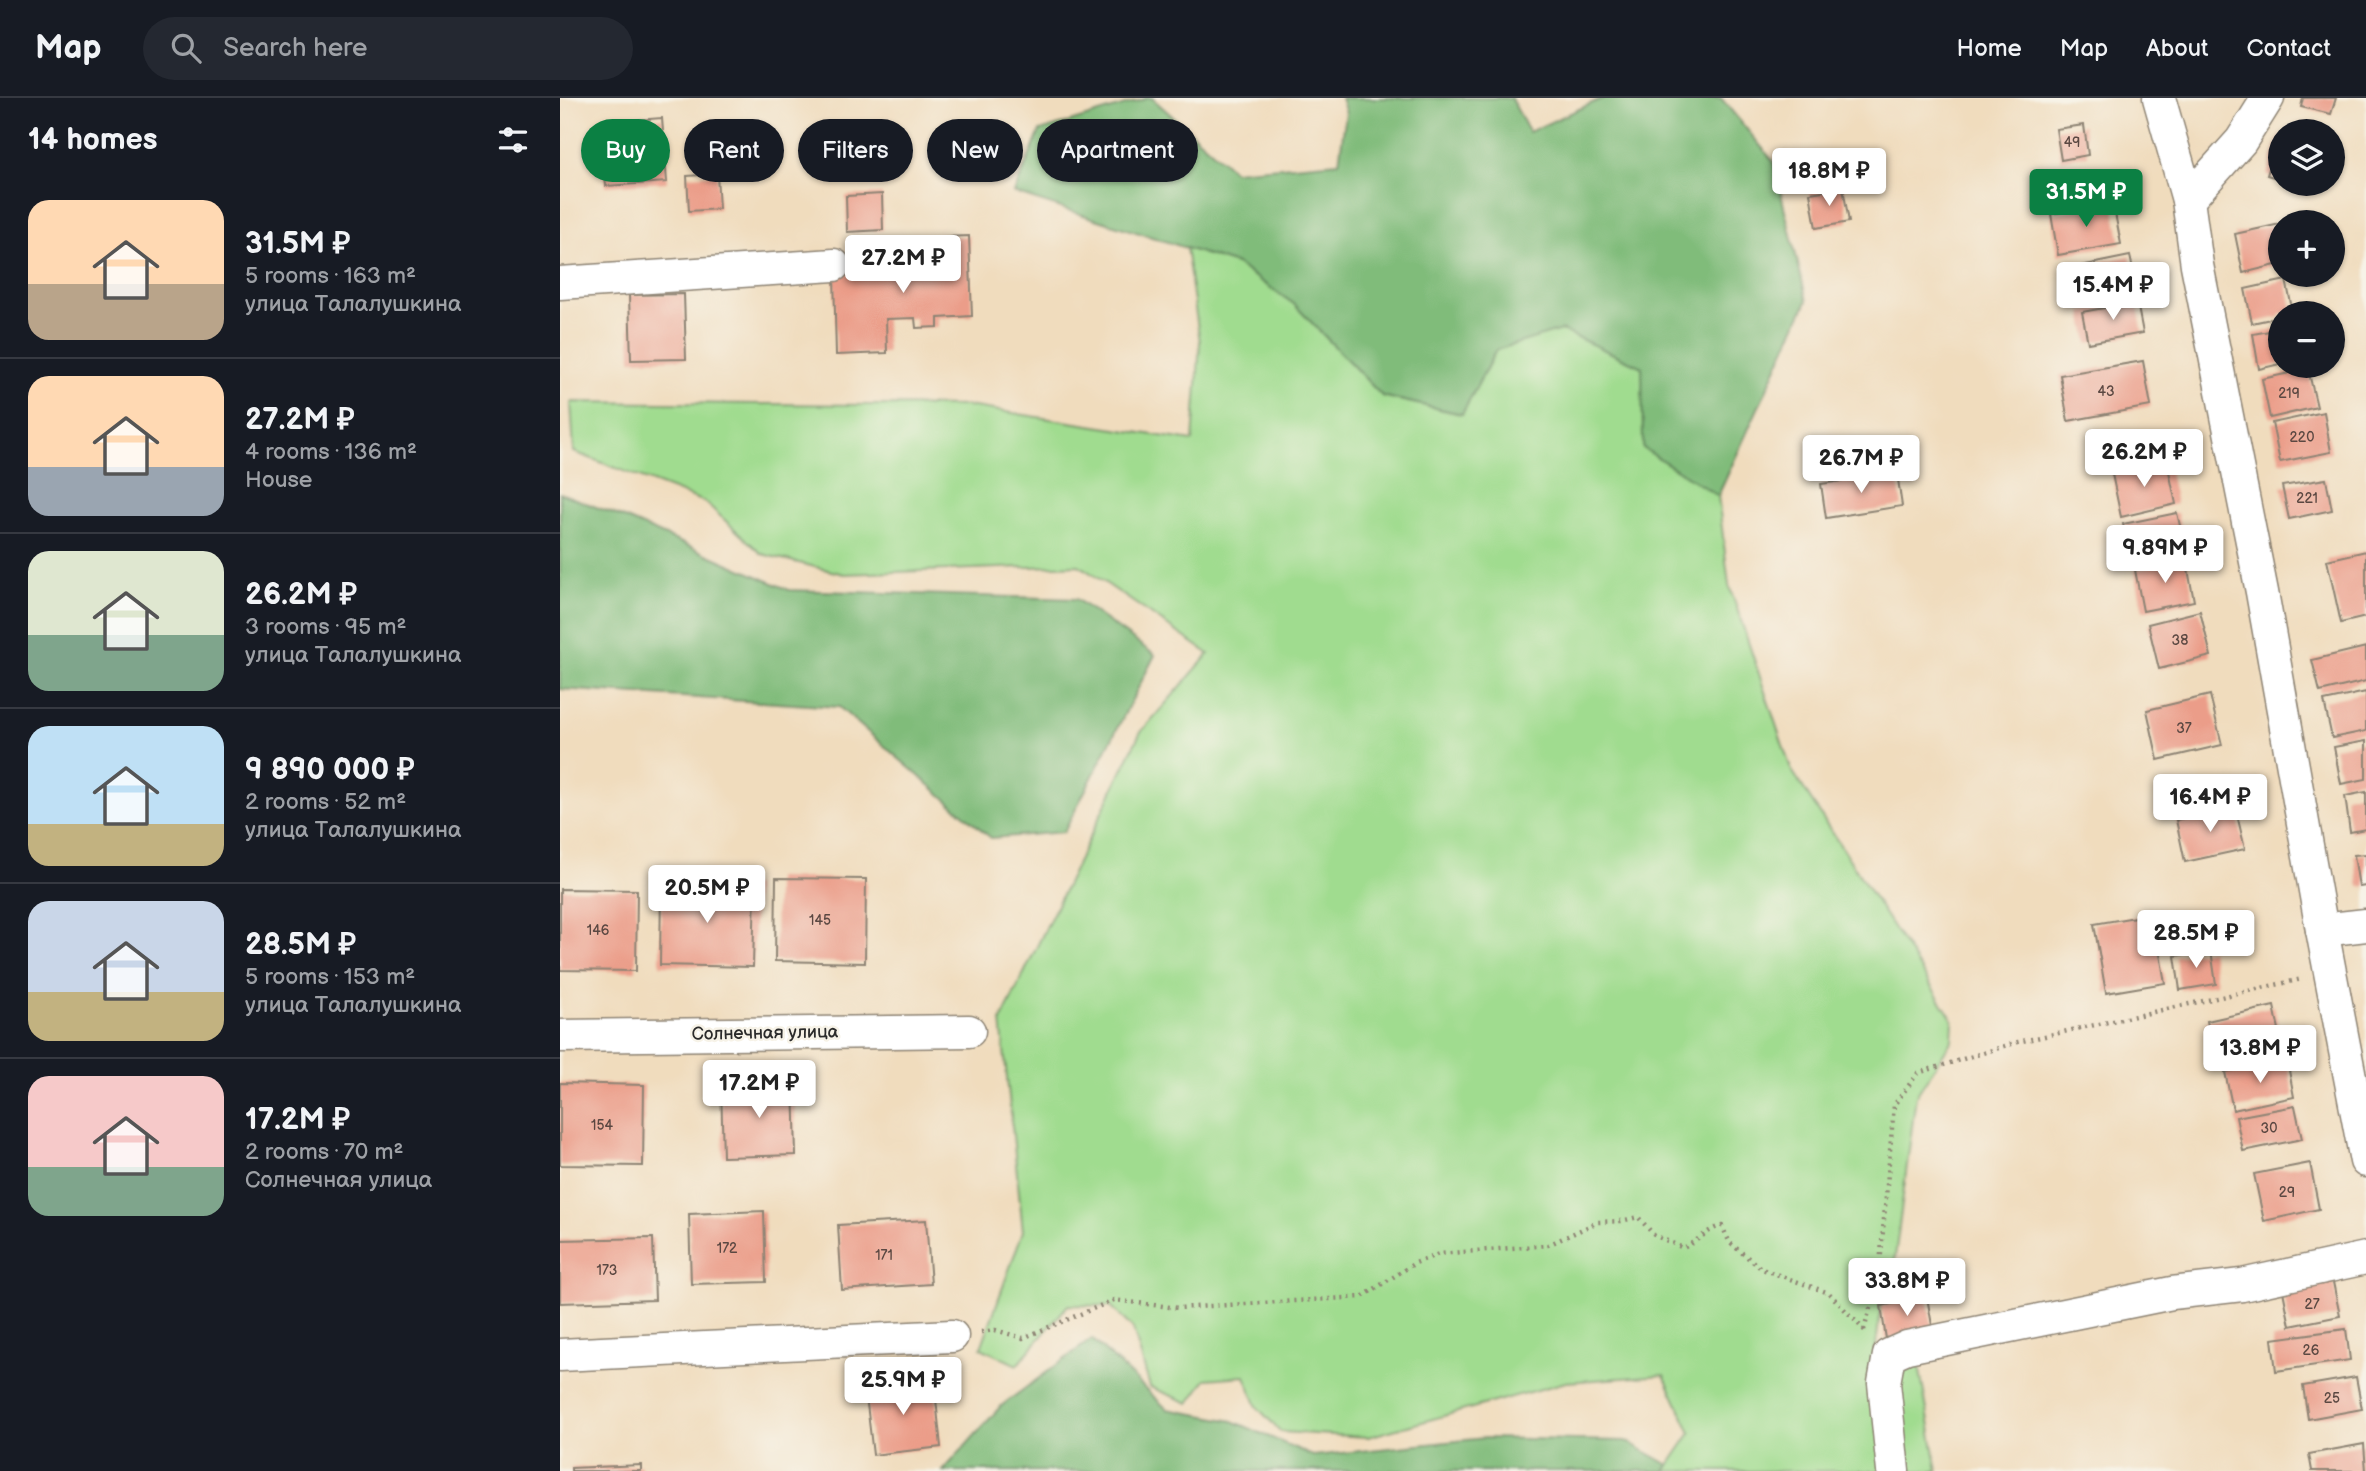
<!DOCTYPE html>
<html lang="en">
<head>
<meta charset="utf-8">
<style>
  :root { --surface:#171b24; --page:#242831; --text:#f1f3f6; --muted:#9ea1a6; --line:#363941; --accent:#0b8043 }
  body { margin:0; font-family:"Balsamiq Sans",sans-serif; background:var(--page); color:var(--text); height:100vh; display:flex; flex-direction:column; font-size:26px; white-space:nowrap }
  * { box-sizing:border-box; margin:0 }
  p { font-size:23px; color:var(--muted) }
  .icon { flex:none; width:38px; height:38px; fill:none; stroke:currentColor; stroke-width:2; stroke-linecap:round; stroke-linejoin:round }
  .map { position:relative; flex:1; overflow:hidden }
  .drawer { display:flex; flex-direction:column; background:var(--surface); width:560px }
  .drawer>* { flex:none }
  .guide { position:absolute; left:21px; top:21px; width:665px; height:63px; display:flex; gap:14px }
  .controls { position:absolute; left:1708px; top:21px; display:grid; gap:14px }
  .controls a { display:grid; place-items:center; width:77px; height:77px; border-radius:50%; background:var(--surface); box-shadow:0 2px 5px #0004; font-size:35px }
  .price { position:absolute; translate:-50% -60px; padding:0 16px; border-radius:7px; background:#fff; color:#222; font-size:23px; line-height:46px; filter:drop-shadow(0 2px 4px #0008) }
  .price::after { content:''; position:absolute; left:50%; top:42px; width:21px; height:16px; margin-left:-10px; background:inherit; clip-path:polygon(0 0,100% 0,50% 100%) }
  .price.active { background:var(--accent); color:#fff }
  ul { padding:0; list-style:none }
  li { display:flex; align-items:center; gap:21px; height:175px; padding:0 28px }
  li+li { border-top:2px solid var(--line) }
  li span { display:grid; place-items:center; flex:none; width:196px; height:140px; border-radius:21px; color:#555 }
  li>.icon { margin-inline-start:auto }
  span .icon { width:84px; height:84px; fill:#fffc; stroke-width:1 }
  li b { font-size:30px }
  h2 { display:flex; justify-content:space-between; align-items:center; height:84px; padding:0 28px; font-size:30px }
  .tag { padding:0 24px; border-radius:32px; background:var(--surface); box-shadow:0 2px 5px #0004; font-size:24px; line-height:63px }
  .tag.active { background:var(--accent); color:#fff }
  header { display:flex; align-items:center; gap:42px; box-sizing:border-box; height:98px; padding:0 35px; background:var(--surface); border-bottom:2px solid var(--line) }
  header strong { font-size:33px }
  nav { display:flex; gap:38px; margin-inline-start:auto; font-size:24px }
  .search { width:490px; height:63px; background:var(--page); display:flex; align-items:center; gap:18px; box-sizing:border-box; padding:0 24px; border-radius:38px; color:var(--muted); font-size:26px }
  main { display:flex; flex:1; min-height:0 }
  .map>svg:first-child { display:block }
  .green { fill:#a0dc8f; stroke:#66845d; stroke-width:2 }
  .forest { fill:#80bc7a; stroke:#567452; stroke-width:2 }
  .building { fill:#eb9d89 }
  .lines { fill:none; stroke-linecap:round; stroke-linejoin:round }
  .minor-casing { stroke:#8e8474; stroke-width:35 }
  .path { stroke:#8e8474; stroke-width:4.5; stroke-dasharray:2 5; stroke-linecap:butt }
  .minor { stroke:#fff; stroke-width:32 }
  .labels { text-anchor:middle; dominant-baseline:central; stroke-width:5; stroke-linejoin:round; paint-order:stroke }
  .number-label { font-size:14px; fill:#5b4842 }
  .street-label { font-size:18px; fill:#2b2b2b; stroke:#f7f3e8 }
</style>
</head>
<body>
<header>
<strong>Map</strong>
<div class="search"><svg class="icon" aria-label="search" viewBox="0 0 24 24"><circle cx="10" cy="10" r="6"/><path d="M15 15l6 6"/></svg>Search here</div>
<nav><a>Home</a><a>Map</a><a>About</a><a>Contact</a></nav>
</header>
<main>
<section class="drawer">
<h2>14 homes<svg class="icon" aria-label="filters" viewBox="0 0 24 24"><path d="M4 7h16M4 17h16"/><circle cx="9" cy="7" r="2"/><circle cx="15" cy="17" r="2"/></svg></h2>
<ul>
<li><span style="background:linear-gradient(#ffd9b3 60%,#b9a48a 0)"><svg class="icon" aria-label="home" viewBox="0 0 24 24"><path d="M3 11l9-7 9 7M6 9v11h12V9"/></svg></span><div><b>31.5M ₽</b><p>5 rooms · 163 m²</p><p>улица Талалушкина</p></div></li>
<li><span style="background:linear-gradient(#ffd9b3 65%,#9aa5b1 0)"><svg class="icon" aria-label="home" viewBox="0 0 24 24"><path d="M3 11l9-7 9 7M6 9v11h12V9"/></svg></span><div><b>27.2M ₽</b><p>4 rooms · 136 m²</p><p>House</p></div></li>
<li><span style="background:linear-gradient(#dfe7d0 60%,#7fa58c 0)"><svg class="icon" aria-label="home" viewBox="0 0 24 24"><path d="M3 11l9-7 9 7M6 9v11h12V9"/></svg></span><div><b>26.2M ₽</b><p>3 rooms · 95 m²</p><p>улица Талалушкина</p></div></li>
<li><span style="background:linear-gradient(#bfe0f5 70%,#c2b280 0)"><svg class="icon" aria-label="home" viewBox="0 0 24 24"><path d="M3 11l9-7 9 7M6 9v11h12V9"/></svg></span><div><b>9 890 000 ₽</b><p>2 rooms · 52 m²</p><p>улица Талалушкина</p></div></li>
<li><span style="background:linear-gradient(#c9d6e8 65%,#c2b280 0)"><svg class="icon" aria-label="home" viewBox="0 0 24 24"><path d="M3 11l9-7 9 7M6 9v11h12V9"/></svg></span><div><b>28.5M ₽</b><p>5 rooms · 153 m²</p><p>улица Талалушкина</p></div></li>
<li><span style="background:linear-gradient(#f6c9c9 65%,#7fa58c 0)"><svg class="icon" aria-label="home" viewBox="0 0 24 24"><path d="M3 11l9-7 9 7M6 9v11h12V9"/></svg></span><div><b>17.2M ₽</b><p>2 rooms · 70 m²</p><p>Солнечная улица</p></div></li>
</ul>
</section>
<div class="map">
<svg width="1806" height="1373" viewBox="0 0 1806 1373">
  <rect width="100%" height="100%" fill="#f7f3e8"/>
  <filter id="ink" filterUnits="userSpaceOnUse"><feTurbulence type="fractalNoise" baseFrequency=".0143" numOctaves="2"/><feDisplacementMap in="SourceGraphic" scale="14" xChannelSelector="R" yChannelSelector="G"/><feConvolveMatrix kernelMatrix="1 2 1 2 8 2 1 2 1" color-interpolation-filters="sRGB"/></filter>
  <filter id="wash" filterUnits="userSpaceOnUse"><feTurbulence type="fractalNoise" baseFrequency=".00686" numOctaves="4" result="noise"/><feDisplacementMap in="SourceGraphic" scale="28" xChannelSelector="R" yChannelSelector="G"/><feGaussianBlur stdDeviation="1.57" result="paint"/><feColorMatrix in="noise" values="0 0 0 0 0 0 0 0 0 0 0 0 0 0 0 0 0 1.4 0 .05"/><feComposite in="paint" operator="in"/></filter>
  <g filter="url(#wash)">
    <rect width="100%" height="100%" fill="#f0dcbd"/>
    <path class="green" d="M626 150 676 166 734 206 822 298 902 316 936 252 1000 231 1083 269V350L1158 398 1169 487 1231 671 1393 922 1392 942 1356 998 1331 1190 1322 1198 1314 1264 1358 1262 1378 1373H1105L1131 1335 1104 1277 1006 1284 808 1339 721 1334 697 1309 685 1278 646 1281 629 1305 590 1289 573 1231 551 1208 508 1207 457 1267 421 1250 463 1133 441 923 580 635 649 556 519 467 284 476 202 456 145 404 14 354 11 304 407 308 633 343 640 244Z"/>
    <g class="forest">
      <path d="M588 0H592L674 73 779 64 786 15 781 0H951L969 34 1043 0H1161L1213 63 1247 203 1158 398 1083 350 1082 269 1001 232 936 252 902 316 822 298 734 206 676 166 454 95 480 33Z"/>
      <path d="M0 395 62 419 229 492 516 501 595 557 504 734 431 740 279 609 0 591Z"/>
      <path d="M532 1241 607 1311 673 1323 753 1358 925 1340 1066 1343 1109 1367 1105 1373H383L441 1308Z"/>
    </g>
    <g id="blocks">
      <g class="building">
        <path d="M1743 0H1776L1771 16 1741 9Z"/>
        <path d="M102 20 107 84 46 88 42 45 51 44 49 24Z"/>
        <path d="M1524 27 1528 57 1501 62 1496 31Z"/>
        <path d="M1720 36V81L1707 77Z"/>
        <path d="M157 76 159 111 129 113 127 78Z"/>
        <path d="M1283 90 1289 124 1256 130 1250 95Z"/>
        <path d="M322 96 323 132 287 134 286 98Z"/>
        <path d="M1553 105 1561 146 1498 157 1491 116Z"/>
        <path d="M1720 126V166L1683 175 1675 136Z"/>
        <path d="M409 138 412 218 378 220V229L356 230 355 220 326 221 327 255 276 257 274 176 355 174 354 140Z"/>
        <path d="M1570 158 1578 193 1514 207 1506 171Z"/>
        <path d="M1726 182 1733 215H1720V219L1692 225 1685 191Z"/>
        <path d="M124 196 126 261 71 262 69 197Z"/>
        <path d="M1577 204 1583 235 1528 245 1522 214Z"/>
        <path d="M1720 231V266L1699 271 1693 236Z"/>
        <path d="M1583 263 1591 308 1508 323 1500 277Z"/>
        <path d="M1748 271 1757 309 1710 320 1702 281Z"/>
        <path d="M1764 314 1771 354 1720 364 1712 325Z"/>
        <path d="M1607 364 1616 406 1561 419 1552 376Z"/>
        <path d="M1337 375 1342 408 1266 420 1261 386Z"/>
        <path d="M1766 381 1772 412 1729 421 1722 388Z"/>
        <path d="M1617 415 1626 453 1572 465 1563 426Z"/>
        <path d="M1806 453V519L1781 525 1767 462Z"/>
        <path d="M1626 461 1634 503 1583 513 1575 472Z"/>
        <path d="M1640 513 1651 558 1599 571 1588 526Z"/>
        <path d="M1806 549V583L1760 594 1752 562Z"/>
        <path d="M1806 594V633L1772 640 1764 603Z"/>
        <path d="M1650 597 1662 647 1598 662 1587 612Z"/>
        <path d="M1806 643V681L1781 686 1774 649Z"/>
        <path d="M1806 694V731L1790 734 1785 698Z"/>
        <path d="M1675 708 1685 751 1625 764 1616 722Z"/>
        <path d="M1806 756V788L1799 789 1794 757Z"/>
        <path d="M216 780 306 781 305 865 215 863Z"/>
        <path d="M101 786 195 788 193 869 100 867Z"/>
        <path d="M0 791 77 792 76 873 0 872Z"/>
        <path d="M1593 816 1605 885 1546 895 1534 826Z"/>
        <path d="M1651 852 1656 886 1620 892 1615 858Z"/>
        <path d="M1714 908 1721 941 1654 956 1647 923Z"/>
        <path d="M1727 962 1734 999 1673 1012 1665 974Z"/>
        <path d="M0 985 84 987 83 1068 0 1067Z"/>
        <path d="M234 985 236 1057 163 1059 161 987Z"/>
        <path d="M1735 1008 1742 1041 1683 1053 1676 1019Z"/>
        <path d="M1750 1065 1759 1111 1704 1123 1694 1076Z"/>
        <path d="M204 1113 206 1184 131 1186 129 1116Z"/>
        <path d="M366 1122 371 1186 282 1192 278 1127Z"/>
        <path d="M93 1140 95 1202 0 1205V1142Z"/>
        <path d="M1773 1184 1780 1218 1730 1228 1723 1193Z"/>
        <path d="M1367 1199 1373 1233 1326 1241 1321 1208Z"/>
        <path d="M1786 1231 1790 1262 1716 1273 1712 1241Z"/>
        <path d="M1796 1279 1802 1311 1748 1321 1743 1288Z"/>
        <path d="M374 1282 381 1349 313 1357 305 1289Z"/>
        <path d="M1804 1346 1806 1373H1752L1749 1356Z"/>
        <path d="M81 1367V1373H11V1370Z"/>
      </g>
    </g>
  </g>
  <g filter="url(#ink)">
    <use href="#blocks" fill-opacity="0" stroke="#8e8474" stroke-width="2"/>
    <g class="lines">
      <g class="minor-casing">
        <g id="minor">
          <path d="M1599 0 1628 102 1637 167 1702 494 1762 832 1806 1063"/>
          <path d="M1628 102 1681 43 1708 0"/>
          <path d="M0 185 274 167"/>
          <path d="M1762 832 1806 827"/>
          <path d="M0 938 409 933"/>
          <path d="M0 1257 392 1238"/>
          <path d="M1333 1373 1324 1285 1329 1257 1347 1249 1612 1195 1682 1187 1806 1160"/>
        </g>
      </g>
      <g class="path">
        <path d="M1304 1232 1319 1178 1334 1007 1358 975 1458 944 1742 881"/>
        <path d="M421 1234 435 1232 463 1240 554 1202 618 1210 802 1199 855 1165 879 1156 988 1147 1038 1124 1061 1123 1078 1119 1094 1137 1123 1150C1137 1144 1149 1130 1162 1128L1170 1145 1202 1171 1269 1195 1307 1235"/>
      </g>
      <use href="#minor" class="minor"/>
    </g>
  </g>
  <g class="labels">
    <g class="number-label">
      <text x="1512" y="44">49</text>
      <text x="1546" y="293">43</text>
      <text x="1729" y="295">219</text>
      <text x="1742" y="339">220</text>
      <text x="1747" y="400">221</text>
      <text x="1620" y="542">38</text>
      <text x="1624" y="630">37</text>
      <text x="260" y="822">145</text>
      <text x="38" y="832">146</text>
      <text x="42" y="1027">154</text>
      <text x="1709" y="1030">30</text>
      <text x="1727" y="1094">29</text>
      <text x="167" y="1150">172</text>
      <text x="324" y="1157">171</text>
      <text x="47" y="1172">173</text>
      <text x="1752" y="1206">27</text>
      <text x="1751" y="1252">26</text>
      <text x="1772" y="1300">25</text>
    </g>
    <g class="street-label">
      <text transform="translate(205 935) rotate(-1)">Солнечная улица</text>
    </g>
  </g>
</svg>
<div class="controls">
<a><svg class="icon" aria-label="layers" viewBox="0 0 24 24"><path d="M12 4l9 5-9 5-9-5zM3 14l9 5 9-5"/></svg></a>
<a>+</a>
<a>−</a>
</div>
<b class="price" style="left:1269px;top:110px">18.8M ₽</b>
<b class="price active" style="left:1526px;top:131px">31.5M ₽</b>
<b class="price" style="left:343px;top:197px">27.2M ₽</b>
<b class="price" style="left:1553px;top:224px">15.4M ₽</b>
<b class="price" style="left:1584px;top:391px">26.2M ₽</b>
<b class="price" style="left:1301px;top:397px">26.7M ₽</b>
<b class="price" style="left:1605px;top:487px">9.89M ₽</b>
<b class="price" style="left:1650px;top:736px">16.4M ₽</b>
<b class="price" style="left:147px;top:827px">20.5M ₽</b>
<b class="price" style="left:1636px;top:872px">28.5M ₽</b>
<b class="price" style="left:1700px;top:987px">13.8M ₽</b>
<b class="price" style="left:199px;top:1022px">17.2M ₽</b>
<b class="price" style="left:1347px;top:1220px">33.8M ₽</b>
<b class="price" style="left:343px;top:1319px">25.9M ₽</b>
<div class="guide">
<a class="tag active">Buy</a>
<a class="tag">Rent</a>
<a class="tag">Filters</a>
<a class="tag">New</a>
<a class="tag">Apartment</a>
</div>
</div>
</main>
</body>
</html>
